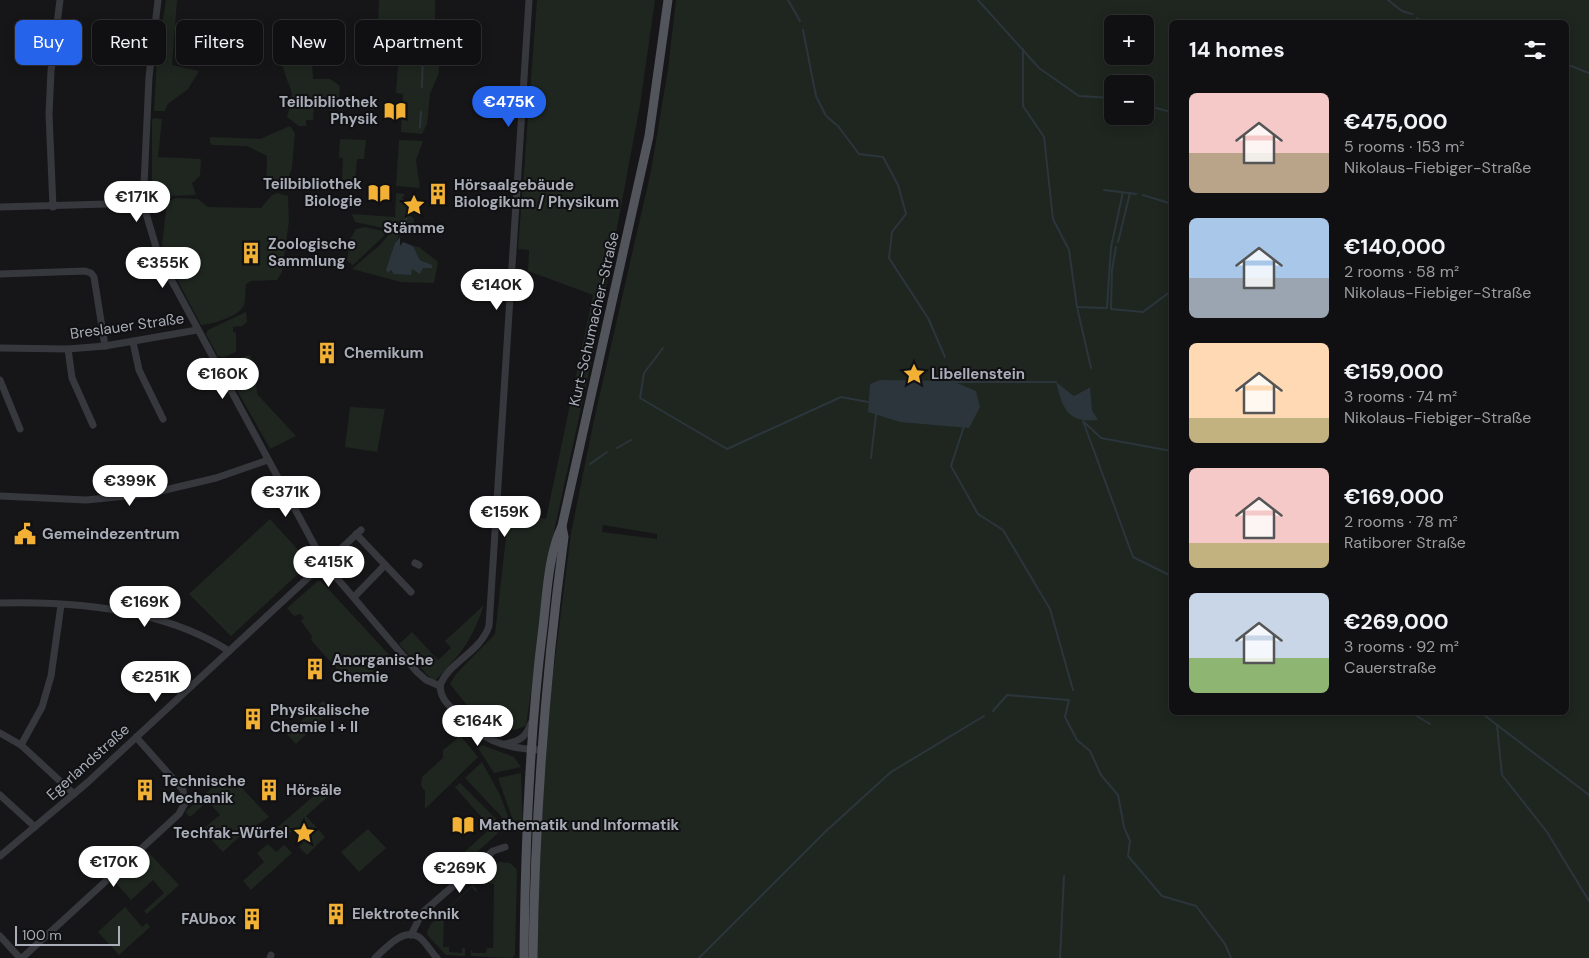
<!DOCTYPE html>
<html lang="en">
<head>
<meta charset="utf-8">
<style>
  :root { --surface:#101012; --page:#1e1e20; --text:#f1f3f6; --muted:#9c9d9f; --line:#303032; --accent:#2563eb }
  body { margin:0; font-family:"DM Sans",sans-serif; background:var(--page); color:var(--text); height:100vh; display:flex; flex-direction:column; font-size:19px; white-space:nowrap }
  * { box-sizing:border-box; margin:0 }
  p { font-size:16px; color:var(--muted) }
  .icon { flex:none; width:28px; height:28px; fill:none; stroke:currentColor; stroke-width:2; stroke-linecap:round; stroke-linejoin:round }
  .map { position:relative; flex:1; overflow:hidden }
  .details { position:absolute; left:1169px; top:20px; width:400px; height:695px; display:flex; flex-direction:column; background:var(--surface); border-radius:8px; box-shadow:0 2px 12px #0003,0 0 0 1px var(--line) }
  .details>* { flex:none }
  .banner { position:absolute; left:15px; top:20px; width:475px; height:45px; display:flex; gap:10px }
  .fabs { position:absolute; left:1104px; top:15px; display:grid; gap:10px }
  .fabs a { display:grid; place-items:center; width:50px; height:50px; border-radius:8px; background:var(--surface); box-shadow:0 2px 12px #0003,0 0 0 1px var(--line); font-size:25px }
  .scale { position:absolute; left:15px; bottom:12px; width:105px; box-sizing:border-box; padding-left:5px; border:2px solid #a8adb8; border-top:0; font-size:14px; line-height:18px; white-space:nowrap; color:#a8adb8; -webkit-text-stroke:4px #111113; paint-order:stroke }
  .price { position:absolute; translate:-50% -42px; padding:0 11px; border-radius:18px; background:#fff; color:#222; font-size:16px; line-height:32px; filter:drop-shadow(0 1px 2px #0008) }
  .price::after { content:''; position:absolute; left:50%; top:30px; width:15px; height:11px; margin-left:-8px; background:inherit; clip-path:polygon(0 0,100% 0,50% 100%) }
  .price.current { background:var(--accent); color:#fff }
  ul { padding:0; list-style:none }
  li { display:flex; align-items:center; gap:15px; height:125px; padding:0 20px }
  li span { display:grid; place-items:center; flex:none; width:140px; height:100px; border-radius:8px; color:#555 }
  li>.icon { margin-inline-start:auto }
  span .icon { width:60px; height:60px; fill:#fffc; stroke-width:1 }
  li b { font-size:21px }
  h2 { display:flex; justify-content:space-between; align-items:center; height:60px; padding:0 20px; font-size:21px }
  .pill { padding:0 18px; border-radius:8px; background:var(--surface); box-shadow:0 2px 12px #0003,0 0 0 1px var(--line); font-size:18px; line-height:45px }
  .pill.current { background:var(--accent); color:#fff }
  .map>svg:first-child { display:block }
  .green { fill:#1e261f; fill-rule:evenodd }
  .water { fill:#2c353c }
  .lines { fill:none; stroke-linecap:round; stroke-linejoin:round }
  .stream { stroke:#2c353c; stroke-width:2 }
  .minor { stroke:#37383d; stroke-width:7 }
  .major { stroke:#53555c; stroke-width:9 }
  .labels { text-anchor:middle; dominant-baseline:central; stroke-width:4; stroke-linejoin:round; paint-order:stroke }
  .poi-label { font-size:15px; font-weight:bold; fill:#a8adb8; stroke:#111113; text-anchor:start }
  .street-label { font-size:15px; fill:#a8adb8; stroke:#111113 }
</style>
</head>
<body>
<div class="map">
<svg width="1589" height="958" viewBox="0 0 1589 958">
  <rect width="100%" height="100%" fill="#161618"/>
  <g class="green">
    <path d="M166 0H177L172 65 199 71 188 89 168 104 165 111H154L157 57Z"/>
    <path d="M379 0H435V28L432 31 383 29 378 24Z"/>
    <path d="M537 0H655L640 105 596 340 555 527 526 726 514 730 487 719 466 704 450 684 456 674 495 634 509 511 546 519 593 295 528 271 529 250 518 249Z"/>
    <path d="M676 0H1589V958H537L542 798 550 699 571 533 594 420 651 171 668 69ZM1171 22H1566V712H1171ZM1112 24H1145V56H1112ZM1112 84H1145V116H1112ZM1056 383 1074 396 1089 387 1092 410 1098 420ZM603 525 657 534V539L602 532Z"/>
    <path d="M397 36 430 38 438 48 439 73 430 94 427 124 422 134 401 132 403 94 396 93 399 48 396 47Z"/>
    <path d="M282 39 311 49 313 79H330L340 86 339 99 330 98V103H314L313 120H306V126H299L287 117C297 87 289 92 283 67 281 58 283 47 282 39Z"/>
    <path d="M154 118 162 119 158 157 201 159 200 176 192 183 196 195 167 196 161 189 152 186V120Z"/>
    <path d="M290 126 295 133 292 168 286 184 273 190H266L267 156 247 146 213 145 210 143V137L260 139Z"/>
    <path d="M340 139 366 140 364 159H357L355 180H342L343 158H339Z"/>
    <path d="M399 140 423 141 416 160 420 188 396 186Z"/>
    <path d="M277 193 288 196 289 221 282 272 277 280 251 281 246 284C245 290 246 299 244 305 242 315 211 325 201 325L170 266 162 246 167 202 176 198 198 199 208 207 261 208 272 195Z"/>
    <path d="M396 193 405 194 402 198 408 204 406 212 414 219 415 235 355 222 352 214 395 217Z"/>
    <path d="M365 227 388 232 353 265 347 261 350 239 356 229Z"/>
    <path d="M391 232 400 234 395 243 388 273 391 270H411L425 262 420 260 413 246 419 247 438 262 434 283 401 282 352 269 380 245Z"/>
    <path d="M246 312 247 322 242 326 233 327V332L236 333V352L224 357 218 356 206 334 208 330Z"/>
    <path d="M250 355 255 370 257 394 296 436 270 449 227 372C227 360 240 358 250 355Z"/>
    <path d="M350 407 385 409 377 452 345 447Z"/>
    <path d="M270 519 310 563 231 636 189 594Z"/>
    <path d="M318 581H321L392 658 382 663 363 680 358 674 346 679 311 640 312 636 301 621 304 618 300 614 294 616 287 608Z"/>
    <path d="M484 605C471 643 461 653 434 682L399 644 412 632 438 660 451 648 445 641Z"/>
    <path d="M323 701 333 708 296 744 287 734Z"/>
    <path d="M458 733 478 757 425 809V791L421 786 422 777 443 758V750L457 739 456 734Z"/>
    <path d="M482 745 514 757 521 767 494 773 478 748Z"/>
    <path d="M482 762 500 795 510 822 503 828 501 816 465 778Z"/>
    <path d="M228 773 269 817 240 836 223 852 202 830 220 815 208 801 190 817 185 812Z"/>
    <path d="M521 773 523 829 517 832 498 778Z"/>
    <path d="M460 783 496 819 498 833 466 862 460 856 491 828 455 787Z"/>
    <path d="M325 786 331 794 306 816 325 837 307 855 299 847 303 843 292 831 284 839 280 834 282 831 278 827Z"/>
    <path d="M368 829 386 848 359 872 341 852Z"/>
    <path d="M268 844 276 852 284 845 292 853 251 890 243 881 264 862 257 853Z"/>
    <path d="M148 852 179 885 147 914 144 911 164 893 153 880 131 900 115 882Z"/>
    <path d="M499 862 510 863 517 870 515 955 512 958 471 956V949L473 953H486L487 948H493L494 884 489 883 490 876 498 869 494 866Z"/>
    <path d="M473 885 477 890 476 892 472 887 446 911 448 919H444L443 947H449V952L462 953V948H465V956L446 955 428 936 427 932 431 924Z"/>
    <path d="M125 907 142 927 147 923 150 927 119 955 98 932Z"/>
  </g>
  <g class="water">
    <path d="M400 237V246L403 242 413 246 420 260 432 265V268H423L420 274 412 269 411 275 394 274 391 270 388 273 386 270 395 243Z"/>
    <path d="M880 380 952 381 976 391 980 407 969 428 900 422 868 412 870 384Z"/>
    <path d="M1056 382 1074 396 1090 387 1092 410 1098 420C1067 423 1063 409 1056 382Z"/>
  </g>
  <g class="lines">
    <g class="stream">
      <path d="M788 0 800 21"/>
      <path d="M978 0 1039 68 1079 96 1112 98"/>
      <path d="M1388 0 1402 11 1412 14"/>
      <path d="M1417 18 1423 22"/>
      <path d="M803 30 816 96 826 116 838 126 859 154 883 157 898 185 906 214 892 232 889 258 928 318 945 357"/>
      <path d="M1023 49V106L1044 137 1053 219 1069 250 1077 307 1091 368"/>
      <path d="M1566 64 1589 73"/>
      <path d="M422 87 423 50"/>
      <path d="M1145 105 1171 112"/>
      <path d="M420 127 421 112"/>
      <path d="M1104 190 1136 194"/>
      <path d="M1143 195 1169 203"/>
      <path d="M403 229 408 212"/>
      <path d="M1118 242 1130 193"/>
      <path d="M1116 247 1112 270 1111 309 1143 312 1171 291"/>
      <path d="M1077 307 1107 308 1111 247 1123 192"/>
      <path d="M663 348 644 373 640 398 727 449 841 397 868 402"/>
      <path d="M953 382H1056"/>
      <path d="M1083 421 1133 557 1171 576"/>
      <path d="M1084 422 1101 438 1171 451"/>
      <path d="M964 426 951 466 978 514 1003 530 1050 609 1073 690"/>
      <path d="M617 448 631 440"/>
      <path d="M871 458 876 415"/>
      <path d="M590 464 607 452"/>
      <path d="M993 711 1007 695 1069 700 1065 717 1077 740 1090 751 1101 775 1118 795 1124 827 1130 841 1128 856 1162 896 1196 906 1225 944 1231 958"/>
      <path d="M1480 712 1589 795"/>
      <path d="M1412 713 1430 724"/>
      <path d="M1358 714 1397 715"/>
      <path d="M1497 725 1502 775 1547 832 1589 901"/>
      <path d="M699 958 825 832 891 772 984 716"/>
      <path d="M1060 958 1064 876"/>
    </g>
    <g class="minor">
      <path d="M158 0 149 77 144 185 145 210 159 257 324 563 417 672 426 680 440 686"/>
      <path d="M0 207 144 203"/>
      <path d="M53 207 49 114 51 71 60 0"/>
      <path d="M0 274 85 271 91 273 94 277 105 346"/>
      <path d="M133 342 139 370 163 419"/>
      <path d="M0 348 68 349 105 346 197 330"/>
      <path d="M68 349 72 378 93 425"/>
      <path d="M0 380 20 429"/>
      <path d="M0 496 86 500 148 494 216 478 268 460"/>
      <path d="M356 534 411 592"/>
      <path d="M331 558 361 530"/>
      <path d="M415 563 419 565"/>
      <path d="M356 595 385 565"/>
      <path d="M0 603C76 601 164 609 229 651"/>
      <path d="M440 686C448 662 480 653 489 626L529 0"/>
      <path d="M440 686C441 699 447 703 455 712 479 739 505 749 540 750"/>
      <path d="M0 733 21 745 74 794"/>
      <path d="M505 744C519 741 526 738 531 723"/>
      <path d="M21 745 42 707 51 676 61 605"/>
      <path d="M0 795 35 827"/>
      <path d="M0 856 88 782 324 563"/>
      <path d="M411 935 422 913 493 851 505 847"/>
      <path d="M0 936 20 958"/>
      <path d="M22 958 179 814 185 803 183 790 136 737"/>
      <path d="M270 958 271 955"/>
      <path d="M375 958C385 949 403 927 419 937 426 942 431 952 437 958"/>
    </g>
    <g class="major">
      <path d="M524 958C525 847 529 737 543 627 547 594 548 556 562 526L649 136 668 0"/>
      <path d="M533 958C535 817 545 678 564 537L562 527"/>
    </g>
  </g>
  <defs>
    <g id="library-bare" transform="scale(1.725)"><path d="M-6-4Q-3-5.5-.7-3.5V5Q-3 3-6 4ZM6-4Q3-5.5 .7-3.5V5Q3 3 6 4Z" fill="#f2b134" stroke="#111113" stroke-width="2.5" paint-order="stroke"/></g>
    <g id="building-bare" transform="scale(1.725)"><path d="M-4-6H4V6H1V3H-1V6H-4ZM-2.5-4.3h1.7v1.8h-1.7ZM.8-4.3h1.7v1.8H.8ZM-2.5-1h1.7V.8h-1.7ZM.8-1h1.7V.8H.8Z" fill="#f2b134" stroke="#111113" stroke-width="2.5" paint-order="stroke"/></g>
    <g id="sight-bare" transform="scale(1.725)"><path d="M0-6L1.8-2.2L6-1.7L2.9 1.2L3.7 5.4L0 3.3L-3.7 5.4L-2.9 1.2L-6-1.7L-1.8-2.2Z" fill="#f2b134" stroke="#111113" stroke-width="2.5" paint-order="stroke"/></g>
    <g id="civic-bare" transform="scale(1.725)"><path d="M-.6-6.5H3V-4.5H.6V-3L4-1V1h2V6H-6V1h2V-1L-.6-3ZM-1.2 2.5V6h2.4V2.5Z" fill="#f2b134" stroke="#111113" stroke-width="2.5" paint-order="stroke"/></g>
  </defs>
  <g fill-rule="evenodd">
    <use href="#library-bare" x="395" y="111"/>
    <use href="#library-bare" x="379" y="193"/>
    <use href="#building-bare" x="438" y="194"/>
    <use href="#sight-bare" x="414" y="205"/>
    <use href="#building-bare" x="251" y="253"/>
    <use href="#building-bare" x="327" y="353"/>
    <use href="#sight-bare" x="914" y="374"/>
    <use href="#civic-bare" x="25" y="534"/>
    <use href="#building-bare" x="315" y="669"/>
    <use href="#building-bare" x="253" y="719"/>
    <use href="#building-bare" x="145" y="790"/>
    <use href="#building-bare" x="269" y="790"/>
    <use href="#library-bare" x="463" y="825"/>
    <use href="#sight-bare" x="304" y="833"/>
    <use href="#building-bare" x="336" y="914"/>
    <use href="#building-bare" x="252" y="919"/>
  </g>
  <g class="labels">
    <g class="poi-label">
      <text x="378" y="102" text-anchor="end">Teilbibliothek<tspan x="378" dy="17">Physik</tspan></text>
      <text x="362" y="184" text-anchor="end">Teilbibliothek<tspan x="362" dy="17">Biologie</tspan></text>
      <text x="454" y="185">Hörsaalgebäude<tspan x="454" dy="17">Biologikum / Physikum</tspan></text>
      <text x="414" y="228" text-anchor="middle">Stämme</text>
      <text x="268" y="244">Zoologische<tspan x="268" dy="17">Sammlung</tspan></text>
      <text x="344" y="353">Chemikum</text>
      <text x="931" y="374">Libellenstein</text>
      <text x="42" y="534">Gemeindezentrum</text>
      <text x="332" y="660">Anorganische<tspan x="332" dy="17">Chemie</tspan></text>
      <text x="270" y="710">Physikalische<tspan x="270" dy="17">Chemie I + II</tspan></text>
      <text x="162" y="781">Technische<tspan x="162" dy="17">Mechanik</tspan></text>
      <text x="286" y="790">Hörsäle</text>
      <text x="479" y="825">Mathematik und Informatik</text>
      <text x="288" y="833" text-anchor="end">Techfak-Würfel</text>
      <text x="352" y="914">Elektrotechnik</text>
      <text x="236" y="919" text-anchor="end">FAUbox</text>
    </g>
    <g class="street-label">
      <text transform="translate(594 319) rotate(-77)">Kurt-Schumacher-Straße</text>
      <text transform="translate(127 326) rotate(-8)">Breslauer Straße</text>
      <text transform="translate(88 762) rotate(-42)">Egerlandstraße</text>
    </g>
  </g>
</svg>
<div class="fabs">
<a>+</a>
<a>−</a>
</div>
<div class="scale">100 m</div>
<b class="price current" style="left:509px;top:128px">€475K</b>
<b class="price" style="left:137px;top:223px">€171K</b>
<b class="price" style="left:163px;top:289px">€355K</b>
<b class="price" style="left:497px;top:311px">€140K</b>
<b class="price" style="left:223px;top:400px">€160K</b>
<b class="price" style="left:130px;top:507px">€399K</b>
<b class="price" style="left:286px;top:518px">€371K</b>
<b class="price" style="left:505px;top:538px">€159K</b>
<b class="price" style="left:329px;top:588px">€415K</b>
<b class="price" style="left:145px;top:628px">€169K</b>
<b class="price" style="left:156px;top:703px">€251K</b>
<b class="price" style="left:478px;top:747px">€164K</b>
<b class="price" style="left:114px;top:888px">€170K</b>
<b class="price" style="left:460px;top:894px">€269K</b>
<div class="banner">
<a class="pill current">Buy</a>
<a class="pill">Rent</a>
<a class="pill">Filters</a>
<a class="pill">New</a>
<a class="pill">Apartment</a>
</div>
<section class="details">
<h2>14 homes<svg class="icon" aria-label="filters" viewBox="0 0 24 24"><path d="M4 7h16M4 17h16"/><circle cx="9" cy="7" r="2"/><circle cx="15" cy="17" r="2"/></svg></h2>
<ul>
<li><span style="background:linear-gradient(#f6c9c9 60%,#b9a48a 0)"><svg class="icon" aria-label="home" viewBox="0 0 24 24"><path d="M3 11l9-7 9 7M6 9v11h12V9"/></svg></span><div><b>€475,000</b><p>5 rooms · 153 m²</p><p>Nikolaus-Fiebiger-Straße</p></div></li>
<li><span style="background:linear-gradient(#a9c7e8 60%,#9aa5b1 0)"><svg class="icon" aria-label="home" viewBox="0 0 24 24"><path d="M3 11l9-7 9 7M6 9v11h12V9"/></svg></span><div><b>€140,000</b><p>2 rooms · 58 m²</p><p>Nikolaus-Fiebiger-Straße</p></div></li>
<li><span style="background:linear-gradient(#ffd9b3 75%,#c2b280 0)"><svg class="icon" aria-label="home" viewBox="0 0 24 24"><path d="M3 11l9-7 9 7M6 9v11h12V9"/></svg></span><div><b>€159,000</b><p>3 rooms · 74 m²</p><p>Nikolaus-Fiebiger-Straße</p></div></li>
<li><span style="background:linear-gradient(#f6c9c9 75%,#c2b280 0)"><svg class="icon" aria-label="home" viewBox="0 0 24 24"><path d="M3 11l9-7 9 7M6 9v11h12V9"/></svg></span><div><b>€169,000</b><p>2 rooms · 78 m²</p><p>Ratiborer Straße</p></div></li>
<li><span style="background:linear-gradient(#c9d6e8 65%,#8fb573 0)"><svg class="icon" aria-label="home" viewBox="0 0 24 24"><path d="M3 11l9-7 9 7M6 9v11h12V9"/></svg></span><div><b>€269,000</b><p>3 rooms · 92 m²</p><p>Cauerstraße</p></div></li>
</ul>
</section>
</div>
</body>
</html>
